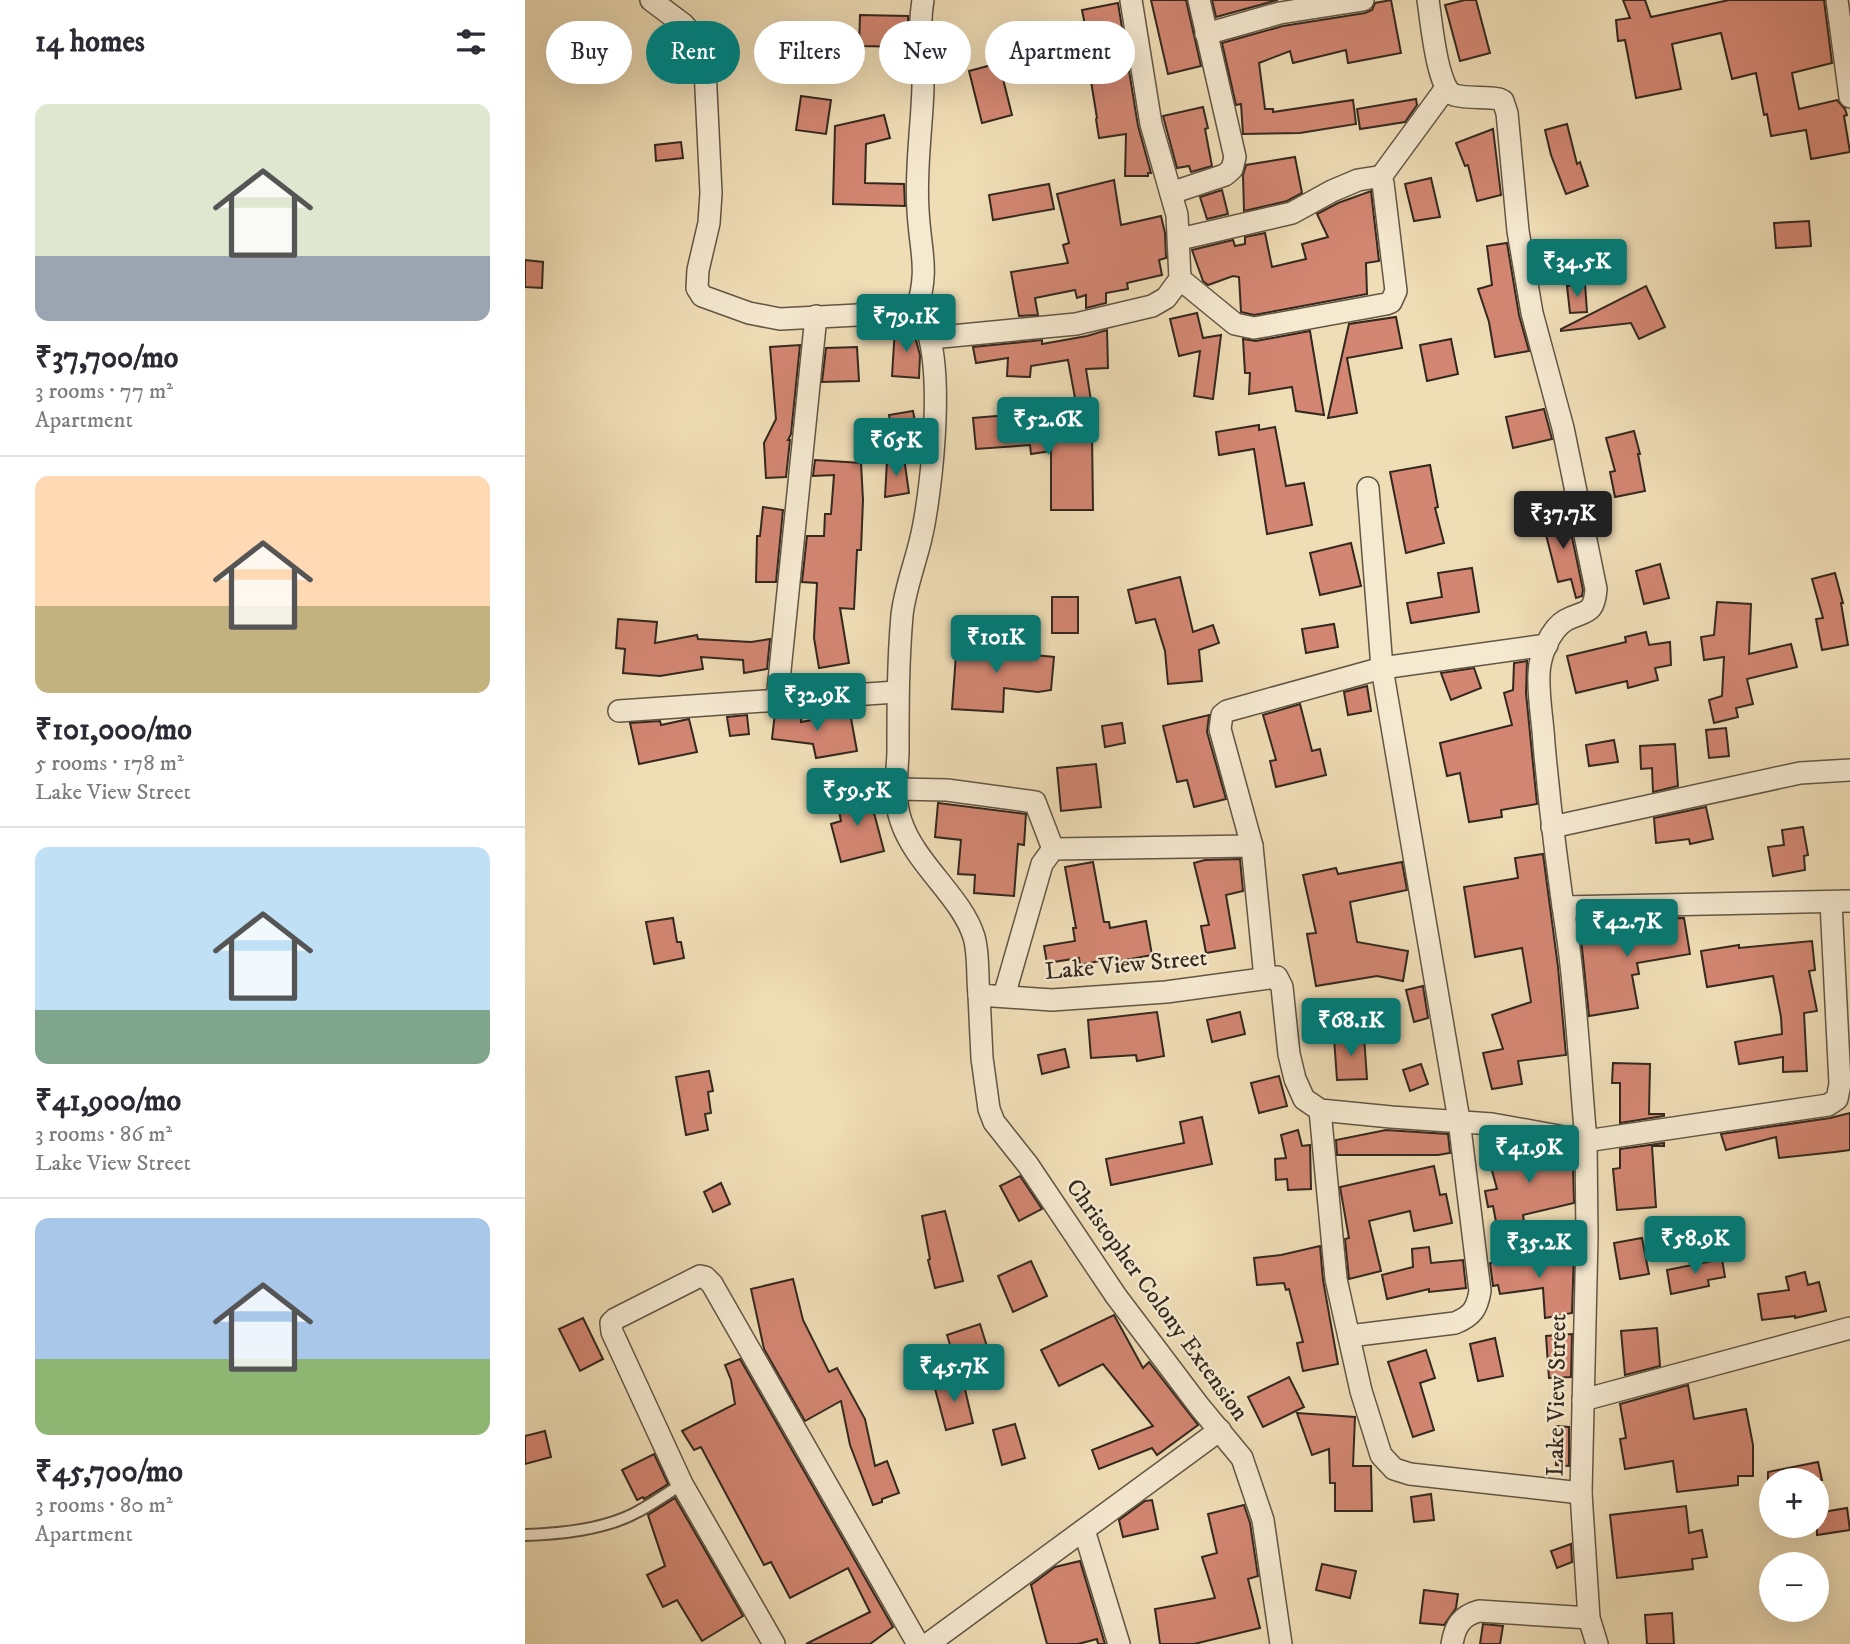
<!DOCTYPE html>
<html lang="en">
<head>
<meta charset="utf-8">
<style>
  :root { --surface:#fff; --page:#f7f7f7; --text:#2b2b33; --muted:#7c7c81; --line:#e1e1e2; --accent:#0f766e }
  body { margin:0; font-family:"IM FELL DW Pica",serif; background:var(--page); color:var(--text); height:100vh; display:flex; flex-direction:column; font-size:26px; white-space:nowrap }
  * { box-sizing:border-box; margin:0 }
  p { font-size:23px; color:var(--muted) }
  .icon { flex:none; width:38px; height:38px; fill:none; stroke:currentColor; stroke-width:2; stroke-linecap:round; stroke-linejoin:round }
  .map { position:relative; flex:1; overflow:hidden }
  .sheet { display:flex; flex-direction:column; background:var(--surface); width:525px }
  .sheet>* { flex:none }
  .hud { position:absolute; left:21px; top:21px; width:665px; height:63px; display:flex; gap:14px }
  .tools { position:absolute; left:1234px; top:1468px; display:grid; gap:14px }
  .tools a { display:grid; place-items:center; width:70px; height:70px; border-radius:50%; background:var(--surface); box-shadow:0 7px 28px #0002; font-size:35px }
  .price { position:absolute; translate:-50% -60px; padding:0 16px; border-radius:7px; background:var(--accent); color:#fff; font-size:23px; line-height:46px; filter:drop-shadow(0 2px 4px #0008) }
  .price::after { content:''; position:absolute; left:50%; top:42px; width:21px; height:16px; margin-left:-10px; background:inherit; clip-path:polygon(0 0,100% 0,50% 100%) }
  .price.selected { background:#222; color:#fff }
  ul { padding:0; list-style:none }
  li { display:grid; align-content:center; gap:14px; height:371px; padding:0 35px }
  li+li { border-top:2px solid var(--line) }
  li span { display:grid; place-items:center; height:217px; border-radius:14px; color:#555 }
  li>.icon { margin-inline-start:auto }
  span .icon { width:126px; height:126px; fill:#fffc; stroke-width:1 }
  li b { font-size:30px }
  h2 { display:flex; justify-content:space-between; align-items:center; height:84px; padding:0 35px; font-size:30px }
  .tag { padding:0 24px; border-radius:32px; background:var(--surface); box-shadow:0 7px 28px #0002; font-size:24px; line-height:63px }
  .tag.selected { background:var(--accent); color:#fff }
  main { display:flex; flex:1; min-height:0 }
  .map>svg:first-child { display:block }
  .building { fill:#d38672; stroke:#33281e; stroke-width:2 }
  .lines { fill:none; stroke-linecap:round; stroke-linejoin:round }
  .service-casing { stroke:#625544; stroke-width:14 }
  .minor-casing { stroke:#625544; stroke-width:24 }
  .service { stroke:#f5e9d0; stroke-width:10 }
  .minor { stroke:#f5e9d0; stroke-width:21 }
  .labels { text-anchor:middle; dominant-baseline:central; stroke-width:5; stroke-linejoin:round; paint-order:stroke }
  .street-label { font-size:24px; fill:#33281e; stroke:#f5e9d0 }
</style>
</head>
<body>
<main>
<section class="sheet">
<h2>14 homes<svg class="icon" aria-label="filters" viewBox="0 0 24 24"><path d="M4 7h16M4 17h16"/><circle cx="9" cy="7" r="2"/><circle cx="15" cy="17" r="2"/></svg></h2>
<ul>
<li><span style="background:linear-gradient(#dfe7d0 70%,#9aa5b1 0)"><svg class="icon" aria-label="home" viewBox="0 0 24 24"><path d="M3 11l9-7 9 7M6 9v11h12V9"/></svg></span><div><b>₹37,700/mo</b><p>3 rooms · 77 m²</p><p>Apartment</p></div></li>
<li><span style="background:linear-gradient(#ffd9b3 60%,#c2b280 0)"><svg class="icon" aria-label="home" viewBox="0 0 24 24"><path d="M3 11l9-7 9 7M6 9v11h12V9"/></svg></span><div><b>₹101,000/mo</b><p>5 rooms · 178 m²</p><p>Lake View Street</p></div></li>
<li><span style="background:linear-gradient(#bfe0f5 75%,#7fa58c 0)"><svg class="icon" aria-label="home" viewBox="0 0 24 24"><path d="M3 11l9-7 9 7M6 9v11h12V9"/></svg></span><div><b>₹41,900/mo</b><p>3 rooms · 86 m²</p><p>Lake View Street</p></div></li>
<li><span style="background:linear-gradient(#a9c7e8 65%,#8fb573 0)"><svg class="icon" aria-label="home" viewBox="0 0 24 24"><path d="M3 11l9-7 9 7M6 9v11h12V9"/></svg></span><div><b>₹45,700/mo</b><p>3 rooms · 80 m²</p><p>Apartment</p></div></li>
</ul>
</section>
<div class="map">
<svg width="1325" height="1644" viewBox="0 0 1325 1644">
  <rect width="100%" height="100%" fill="#efddb6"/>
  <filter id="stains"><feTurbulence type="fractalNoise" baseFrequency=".00286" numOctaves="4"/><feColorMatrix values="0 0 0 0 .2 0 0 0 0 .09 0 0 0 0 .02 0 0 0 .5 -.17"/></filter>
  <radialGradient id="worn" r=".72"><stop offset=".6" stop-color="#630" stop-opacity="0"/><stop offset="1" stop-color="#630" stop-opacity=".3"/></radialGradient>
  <g class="building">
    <path d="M626 0H661L676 66 643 74Z"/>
    <path d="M687 0H753L691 17Z"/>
    <path d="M866 0 876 53 823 63 821 50 768 63 765 51 734 63 740 109H748V112L828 100 831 124 775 133 718 134 716 104 711 105 697 43 758 26 840 13 847 10 850 3Z"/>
    <path d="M940 0H951L965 53 935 61 920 5Z"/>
    <path d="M1098 0H1120L1126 17 1204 0H1299L1307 63 1267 73 1274 109 1312 100 1320 109 1322 115 1319 116 1325 152 1286 159 1281 130 1246 136 1242 114 1239 115 1231 73 1207 79 1196 33 1147 44 1156 89 1111 98 1100 40 1093 41 1091 20 1105 18Z"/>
    <path d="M593 3 613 126 626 173H623V176H600L601 134 574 138 571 119 572 118 564 69 571 68 566 34 562 35 557 10Z"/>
    <path d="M335 15 383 16V47L334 46Z"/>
    <path d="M474 63 487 115 457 123 444 71Z"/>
    <path d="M276 96 306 100 301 134 271 130Z"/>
    <path d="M891 99 892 105 880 122 835 129 832 109Z"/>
    <path d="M678 107 683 128 680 129 687 166 666 172 664 166 652 168 638 116Z"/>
    <path d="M359 115 365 138 341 144 340 183 379 184 380 206 308 204 310 126Z"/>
    <path d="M1042 124 1052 164 1055 162 1063 186 1041 194 1026 155 1020 130Z"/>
    <path d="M968 129 976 195 952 201 943 165 940 166 931 143Z"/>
    <path d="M156 142 158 158 131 161 130 145Z"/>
    <path d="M770 157 777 193 762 201 719 211 718 175 721 165Z"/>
    <path d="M906 178 915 217 889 221 880 184Z"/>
    <path d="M589 180 596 225 636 216 640 233 641 258 634 260 637 275 602 283 603 289 581 293V303L561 308V295L552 298 550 290 510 298 513 315 494 316 486 272 543 263 538 245 544 243 532 194Z"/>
    <path d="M524 184 529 209 468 220 464 195Z"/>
    <path d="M697 190 703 214 682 219 675 197Z"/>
    <path d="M846 191 854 261 841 263 842 294 729 315 716 312 714 277 708 276 683 285 678 281 667 250 708 240 710 246 720 244V237L740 233 747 267 781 259 777 244 803 237 792 214 813 203Z"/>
    <path d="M1284 221 1286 246 1251 248 1249 223Z"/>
    <path d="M982 243 994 315 1004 351 970 357 964 322 953 289 967 285 962 246Z"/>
    <path d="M0 260 18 262 17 288 0 287Z"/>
    <path d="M1060 284 1062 312 1045 313 1042 286Z"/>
    <path d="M1121 286 1140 327 1114 339 1106 323 1036 331V329Z"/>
    <path d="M672 313 678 338 696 335 688 399 669 396 675 351 654 356 645 319Z"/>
    <path d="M871 317 877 348 822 358 832 413 803 418 824 324Z"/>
    <path d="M370 327 386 328 389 333 395 355 394 378 367 376Z"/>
    <path d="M582 330 583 368 561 369 567 407 552 409 543 360 506 366 505 377 482 376 483 358 451 363 448 347 517 340V344L562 336Z"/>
    <path d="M785 331 799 415 771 411 767 387 724 394 725 373H720L718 339 731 341Z"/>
    <path d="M926 339 933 374 902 381 895 345Z"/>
    <path d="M275 345 266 434 263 440H265L261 477 241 478 239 443 251 419 245 347Z"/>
    <path d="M332 347 334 381 297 382 301 348Z"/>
    <path d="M1019 409 1027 439 988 448 981 417Z"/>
    <path d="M388 411 392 432 368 436 364 415Z"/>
    <path d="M483 415 484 428 524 421 527 436 567 433 568 510H526V451L506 454 505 445 451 449 448 418Z"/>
    <path d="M734 425V430L750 427 761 486 779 483 787 525 742 534 729 449 694 455 691 432Z"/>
    <path d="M1109 431 1115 454H1113L1120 491 1090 497 1085 472 1090 471 1081 438Z"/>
    <path d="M379 458 384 493 360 497 362 461Z"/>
    <path d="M290 460 336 463 338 500 336 550H332L329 609 315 608 324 663 294 668 289 638 292 583 277 582 282 536H299L300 514H306L309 475 288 476Z"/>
    <path d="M905 465 913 507 910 508 919 543 881 553 865 472Z"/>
    <path d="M238 507 258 510 251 582H231L232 536H235Z"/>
    <path d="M1042 513 1058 590 1057 596 1051 598 1046 579 1033 582 1017 519Z"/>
    <path d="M826 543 836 586 795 595 785 553Z"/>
    <path d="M1135 564 1144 598 1119 604 1111 571Z"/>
    <path d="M947 568 954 612 886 623 882 603 917 597 913 573Z"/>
    <path d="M1310 573 1318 603H1316L1323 645 1297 650 1291 619 1298 618 1287 579Z"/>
    <path d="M655 577 668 632 688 625 694 643 674 650 677 681 643 684 640 651 630 619 611 623 603 590Z"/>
    <rect x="527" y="597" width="26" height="36"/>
    <path d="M1192 602 1226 604 1224 654 1266 644 1272 667 1222 679 1228 704 1211 708 1213 717 1189 723 1184 700 1197 696 1199 657 1179 660 1176 637 1189 635Z"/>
    <path d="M93 619 132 622 130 643 172 635 173 639 226 642 245 639 242 669 219 673 218 660 176 657 178 669 135 676 98 673 100 649 91 648Z"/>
    <path d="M809 624 813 647 781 653 777 629Z"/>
    <path d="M1121 632 1124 645 1145 642 1146 665 1130 668 1133 680 1103 688 1102 681 1051 693 1042 656 1101 642 1100 637Z"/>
    <path d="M432 641 478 643 477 652 529 657 526 690 513 692 479 688 478 712 427 709Z"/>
    <path d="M1002 661 1001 693 1012 804 976 810 977 817 944 822 935 773 922 776 915 743 987 725 979 693 988 690 989 663Z"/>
    <path d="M949 668 956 688 926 700 916 673Z"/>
    <path d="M842 686 846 711 823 715 819 692Z"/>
    <path d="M775 704 787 751 795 749 801 775 751 787 745 761 751 760 738 715Z"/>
    <path d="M277 712 276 722 325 713 332 751 291 758 288 744 247 739 250 713Z"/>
    <path d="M222 715 224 734 205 736 202 717Z"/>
    <path d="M684 715 682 732 701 799 669 807 662 780 652 782 638 726Z"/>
    <path d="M164 719 172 752 114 764 105 723 135 721 136 725Z"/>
    <path d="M597 723 600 743 580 747 577 726Z"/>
    <path d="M1201 728 1204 756 1184 758 1181 730Z"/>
    <path d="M1089 740 1093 762 1064 766 1061 745Z"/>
    <path d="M1150 744 1153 786 1128 792 1127 768 1116 769 1115 746Z"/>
    <path d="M571 764 576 807 536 811 532 768Z"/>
    <path d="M349 792 353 808 348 809 359 851 316 862 306 824 316 821 312 800Z"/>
    <path d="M413 803 501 814 499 845 493 844 489 896 449 893 450 875 433 874 436 840 410 837Z"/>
    <path d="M1181 807 1188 839 1165 844 1164 839 1131 843 1129 818Z"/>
    <path d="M1278 827 1283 855 1279 856 1280 870 1248 876 1243 847 1259 845 1257 830Z"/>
    <path d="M1018 854 1033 967 1041 1055 993 1061 997 1084 967 1089 958 1053 978 1049 967 1015 1006 1002 997 948 950 957 939 887 993 878 990 858Z"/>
    <path d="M715 859 718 891 701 895 710 948 681 953 676 926 684 925 669 863 680 860Z"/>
    <path d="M568 862 579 922H584L585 928 621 921 627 955 595 961 594 957 555 965 554 958 522 963 519 946 550 941 548 928H551L540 867Z"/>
    <path d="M877 862 882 890 825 902 832 942 883 951 878 981 852 976 791 986 782 934 791 933 778 875 811 868 813 874Z"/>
    <path d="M148 918 152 942H156L159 958 129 964 121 922Z"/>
    <path d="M1159 918 1165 954 1112 963 1114 974 1107 975 1113 1008 1064 1016 1056 938 1087 933 1085 919Z"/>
    <path d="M1287 941 1290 970 1284 971 1292 1011 1279 1013 1282 1071 1258 1072V1057L1214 1064 1210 1042 1257 1034 1256 1017 1248 976 1182 987 1176 951 1214 945V948Z"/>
    <path d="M898 986 903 1018 889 1022 881 990Z"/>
    <path d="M632 1012 639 1056 612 1061 611 1055 566 1058 563 1020Z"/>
    <path d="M715 1012 720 1034 687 1042 682 1020Z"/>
    <path d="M839 1036 842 1079 812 1080 809 1038Z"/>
    <path d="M540 1049 544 1067 517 1074 513 1055Z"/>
    <path d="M1088 1063 1125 1064 1124 1114H1139V1116L1095 1123V1083H1087Z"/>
    <path d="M896 1064 903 1084 885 1091 878 1070Z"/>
    <path d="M184 1071 188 1091 183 1092 186 1113 180 1114 183 1130 161 1135 151 1077Z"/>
    <path d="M754 1076 762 1106 734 1113 726 1083Z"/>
    <path d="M1325 1113V1150L1310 1152 1254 1158 1251 1137 1201 1150 1196 1134 1305 1118Z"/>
    <path d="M677 1117 687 1164 586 1185 581 1159 659 1143 655 1122Z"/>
    <path d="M773 1130 777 1146 785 1145 786 1189 763 1190 762 1179 751 1180 750 1159 761 1158 756 1135Z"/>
    <path d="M861 1130 923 1134 925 1153 913 1155H812L811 1140Z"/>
    <path d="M1139 1143V1146H1127L1131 1207 1092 1210 1088 1169 1095 1168V1149Z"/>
    <path d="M999 1147 1002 1160 1044 1151 1048 1168 1049 1203 998 1215 999 1222 972 1227 968 1206 963 1207 960 1191 972 1189 963 1156Z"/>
    <path d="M909 1166 915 1195 921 1194 927 1223 889 1231 885 1211 844 1221 856 1271 824 1279 820 1239 824 1238 815 1187Z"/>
    <path d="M495 1176 517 1209 494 1221 475 1186Z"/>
    <path d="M196 1183 205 1204 188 1212 179 1192Z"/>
    <path d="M420 1211 438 1281 410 1288 403 1260 405 1259 397 1216Z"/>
    <path d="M1117 1238 1124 1274 1095 1279 1089 1243Z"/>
    <path d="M795 1246 798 1280 813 1364 778 1371 772 1343 778 1342 764 1289 761 1290 759 1283 732 1285 729 1258 756 1255Z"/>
    <path d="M904 1247 906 1263 938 1260 941 1288 904 1292V1289L862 1299 857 1275 888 1267 887 1249Z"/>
    <path d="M1049 1253 1047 1313 1020 1318 1018 1288 975 1294 973 1285 968 1286 965 1263Z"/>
    <path d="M1197 1259 1200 1277 1183 1280 1184 1286 1146 1294 1142 1270Z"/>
    <path d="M506 1261 522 1296 488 1312 473 1276Z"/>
    <path d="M1280 1272 1283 1285 1294 1282 1301 1311 1270 1318V1316L1237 1320 1233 1294 1264 1290 1261 1277Z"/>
    <path d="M268 1279 278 1320 304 1372 312 1368 340 1419 350 1466 362 1461 374 1493 357 1499V1502L348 1505 325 1445 316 1401 280 1421 239 1349 226 1289Z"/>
    <path d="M589 1315 618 1368 624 1362 673 1425 632 1455 627 1448 574 1469 567 1450 628 1426 578 1364 534 1386 516 1350Z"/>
    <path d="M58 1318 78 1359 55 1371 34 1329Z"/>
    <path d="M455 1324 464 1353 431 1364 422 1335Z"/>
    <path d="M1132 1328 1135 1366 1100 1375 1096 1331Z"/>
    <path d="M1047 1334 1046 1377 1024 1378 1021 1336Z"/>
    <path d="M970 1338 978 1376 953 1381 945 1344Z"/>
    <path d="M901 1350 910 1378 895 1383 909 1430 888 1437 863 1362Z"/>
    <path d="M215 1359 368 1627 345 1644H281L345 1612 323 1568 265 1598 246 1562 239 1565 176 1447 169 1450 157 1431 210 1404 206 1380 200 1365Z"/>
    <path d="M437 1377 448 1423 421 1430 409 1385Z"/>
    <path d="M764 1377 779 1407 738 1427 723 1397Z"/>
    <path d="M1163 1385 1169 1419 1221 1409 1228 1445V1476H1213V1485L1152 1492 1148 1461 1100 1469 1095 1439 1101 1438 1095 1404Z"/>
    <path d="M772 1413 830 1417 828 1466H846L847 1511H810V1483H805L804 1449 787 1455Z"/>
    <path d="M490 1424 500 1458 477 1465 468 1430Z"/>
    <path d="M1032 1426 1044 1427V1466L1031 1465Z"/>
    <path d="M20 1431 26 1457 0 1464V1436Z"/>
    <path d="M129 1454 143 1484 119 1499 118 1497 112 1500 97 1470Z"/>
    <path d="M1293 1462 1297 1480H1243V1472Z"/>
    <path d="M906 1494 909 1520 889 1522 886 1497Z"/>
    <path d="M150 1498 218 1616 177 1641 152 1600 138 1607 122 1575 140 1566 123 1515Z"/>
    <path d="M627 1500 633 1529 598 1537 594 1520 620 1501Z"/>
    <path d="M719 1505 725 1523 733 1576 723 1579 735 1628 669 1644H635L630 1609 690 1598 677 1557 692 1553 683 1514Z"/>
    <path d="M1161 1506 1164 1533 1177 1530 1182 1557 1167 1559 1168 1569 1092 1578 1085 1515Z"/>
    <path d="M1322 1508 1325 1530 1292 1535V1513Z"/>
    <path d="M1046 1544 1047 1562 1032 1568 1026 1551Z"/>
    <path d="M555 1561 580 1644H573L572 1639 553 1644H522L506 1585 530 1567Z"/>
    <path d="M797 1564 831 1571 825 1598 791 1590Z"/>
    <path d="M899 1590 933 1594 931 1608 919 1625 895 1623Z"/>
    <path d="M1147 1613 1149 1644H1122L1120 1615Z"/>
    <path d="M958 1624 978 1626 975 1644H955Z"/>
  </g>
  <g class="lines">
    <g class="service-casing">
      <path id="service" d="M0 1535C36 1534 82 1529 114 1511 129 1503 143 1493 157 1484"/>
    </g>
    <g class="minor-casing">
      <g id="minor">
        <path d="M126 0 158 24 179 48 186 193 184 223 173 270 172 288 177 296 224 313 255 319 391 312C425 339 406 497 396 538 390 564 380 589 377 615 373 663 373 705 373 753 372 775 368 799 376 821 390 864 437 897 449 937 454 954 452 977 454 995L527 1000 641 992 752 977 757 987 764 1054 770 1079 779 1099 795 1110 866 1117 967 1124 1061 1141 1062 1237 1056 1493 1064 1618 1072 1644"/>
        <path d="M903 0C906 18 912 90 929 95 944 99 960 96 974 99L978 101 982 113 993 231 1007 313 1038 428 1071 589C1069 616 1060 610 1041 620 1025 629 1014 657 1014 675 1013 698 1018 722 1019 744 1025 810 1033 875 1043 940 1052 1007 1055 1074 1061 1141L1303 1105 1312 1099 1315 1084 1306 902"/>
        <path d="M1312 0 1325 97"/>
        <path d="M681 34 755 13 838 0"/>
        <path d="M855 178 921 88"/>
        <path d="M646 193 700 175 707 169 710 157 674 0"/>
        <path d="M655 239 767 213 807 191 833 180 852 177 858 183 871 291 866 302 861 304 729 328 710 324 655 279"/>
        <path d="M391 312C405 269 395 252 393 210 390 169 397 128 398 86 398 57 393 29 398 0"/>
        <path d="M406 338 551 324 627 306 641 298 655 279 652 215 626 124 606 0"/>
        <path d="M252 700 291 316"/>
        <path d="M94 711 371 692"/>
        <path d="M372 789 422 790 510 802 528 849"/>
        <path d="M1027 827 1275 773 1325 770"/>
        <path d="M1038 907 1325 901"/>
        <path d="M740 978 727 846 695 729 697 715 702 711 857 668 1022 645"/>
        <path d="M454 995 457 1058 464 1109 469 1122 503 1165 591 1296 674 1406 717 1458 738 1520 756 1644"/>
        <path d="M479 996 517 864 528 849 727 846"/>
        <path d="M795 1110 811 1279 836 1391 856 1455 869 1469 885 1474 1056 1493"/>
        <path d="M824 1336 930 1323C947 1316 952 1309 955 1291L934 1120 857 668 843 488"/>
        <path d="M1058 1400 1325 1328"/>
        <path d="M559 1530 594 1644"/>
        <path d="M249 1644 157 1484 87 1332 86 1323 90 1319 175 1276 180 1277 187 1284 393 1644"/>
        <path d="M403 1644 695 1430"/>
        <path d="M927 1644C930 1626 936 1616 954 1611L1064 1618"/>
      </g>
    </g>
    <use href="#service" class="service"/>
    <use href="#minor" class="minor"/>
  </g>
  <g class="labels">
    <g class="street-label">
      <text transform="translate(601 965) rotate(-5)">Lake View Street</text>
      <text transform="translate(632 1300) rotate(54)">Christopher Colony Extension</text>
      <text transform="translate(1032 1395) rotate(-89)">Lake View Street</text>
    </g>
  </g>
  <rect width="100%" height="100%" filter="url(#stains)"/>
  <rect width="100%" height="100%" fill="url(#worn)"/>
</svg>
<div class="tools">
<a>+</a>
<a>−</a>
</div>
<b class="price" style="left:1052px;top:299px">₹34.5K</b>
<b class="price" style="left:381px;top:354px">₹79.1K</b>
<b class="price" style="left:523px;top:457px">₹52.6K</b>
<b class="price" style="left:371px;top:478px">₹65K</b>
<b class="price selected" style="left:1038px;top:551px">₹37.7K</b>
<b class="price" style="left:471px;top:675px">₹101K</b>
<b class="price" style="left:292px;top:733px">₹32.9K</b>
<b class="price" style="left:332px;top:828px">₹59.5K</b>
<b class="price" style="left:1102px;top:959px">₹42.7K</b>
<b class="price" style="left:826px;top:1058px">₹68.1K</b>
<b class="price" style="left:1004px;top:1185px">₹41.9K</b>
<b class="price" style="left:1170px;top:1276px">₹58.9K</b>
<b class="price" style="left:1014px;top:1280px">₹35.2K</b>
<b class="price" style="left:429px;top:1404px">₹45.7K</b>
<div class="hud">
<a class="tag">Buy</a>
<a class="tag selected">Rent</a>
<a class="tag">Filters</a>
<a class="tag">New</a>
<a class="tag">Apartment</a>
</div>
</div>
</main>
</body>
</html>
